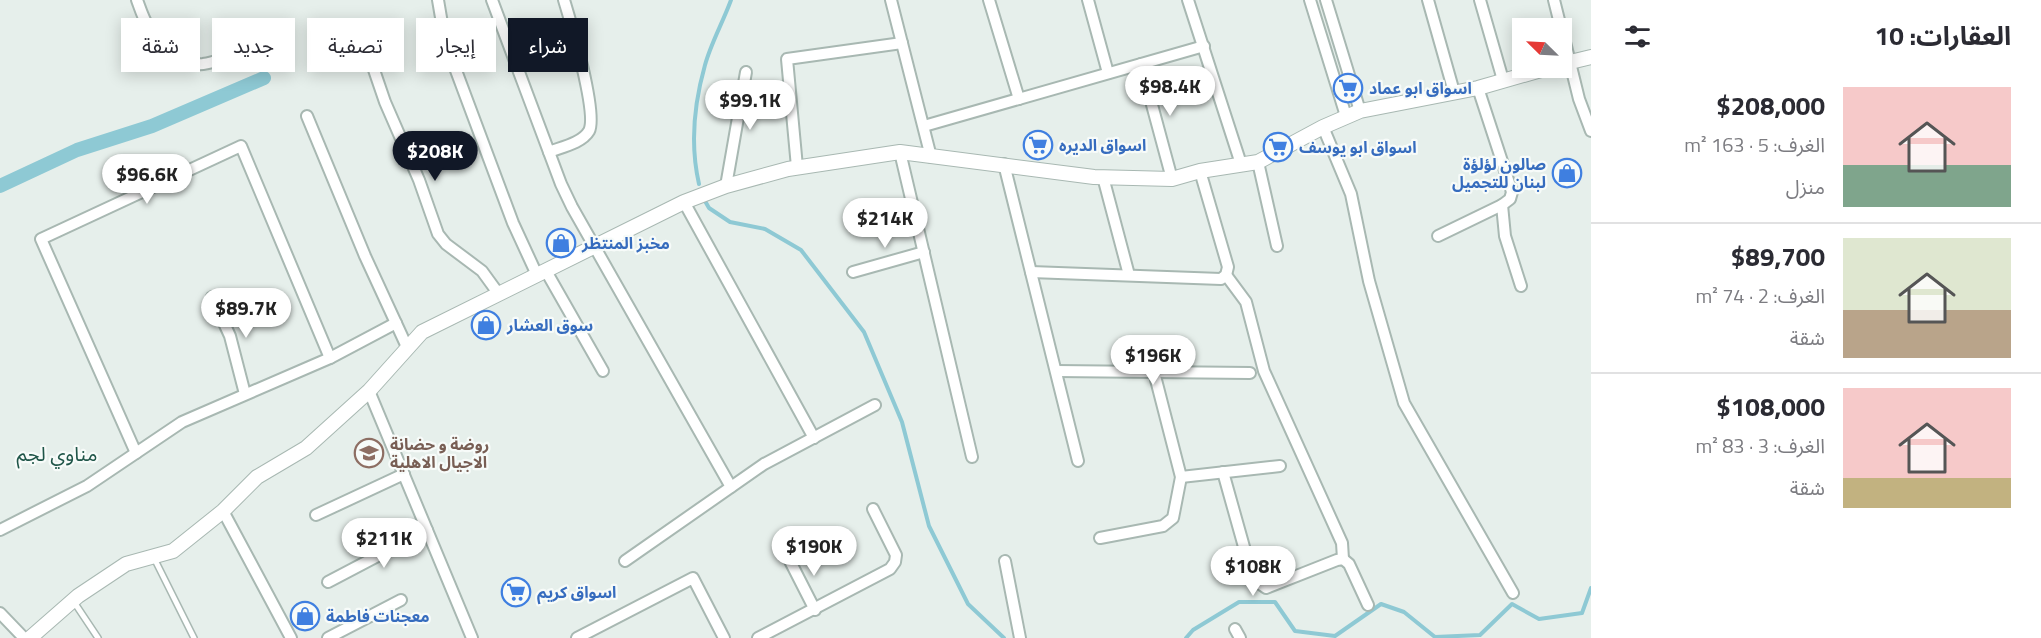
<!DOCTYPE html>
<html lang="ar">
<head>
<meta charset="utf-8">
<style>
  :root { --surface:#fff; --page:#f7f7f7; --text:#2b2b33; --muted:#7c7c81; --line:#e1e1e2; --accent:#111827 }
  body { margin:0; font-family:"Titillium Web","Noto Sans Arabic",sans-serif; background:var(--page); color:var(--text); direction:rtl; height:100vh; display:flex; flex-direction:column; font-size:22px; white-space:nowrap }
  * { box-sizing:border-box; margin:0 }
  p { font-size:20px; color:var(--muted) }
  .icon { flex:none; width:33px; height:33px; fill:none; stroke:currentColor; stroke-width:2; stroke-linecap:round; stroke-linejoin:round }
  .map { position:relative; flex:1; overflow:hidden; direction:ltr }
  .drawer { display:flex; flex-direction:column; background:var(--surface); width:450px }
  .drawer>* { flex:none }
  .hud { position:absolute; left:18px; top:18px; width:570px; height:54px; direction:rtl; display:flex; gap:12px }
  .needle { width:39px; rotate:294deg }
  .controls { position:absolute; left:1512px; top:18px; display:grid; gap:12px }
  .controls a { display:grid; place-items:center; width:60px; height:60px; border-radius:0px; background:var(--surface); box-shadow:0 3px 15px #0003; font-size:30px }
  .price { position:absolute; translate:-50% -51px; padding:0 14px; border-radius:21px; background:#fff; color:#222; font-size:20px; line-height:39px; filter:drop-shadow(0 2px 3px #0008) }
  .price::after { content:''; position:absolute; left:50%; top:36px; width:18px; height:14px; margin-left:-9px; background:inherit; clip-path:polygon(0 0,100% 0,50% 100%) }
  .price.current { background:var(--accent); color:#fff }
  ul { padding:0; list-style:none }
  li { display:flex; align-items:center; gap:18px; height:150px; padding:0 30px }
  li+li { border-top:2px solid var(--line) }
  li span { display:grid; place-items:center; flex:none; width:168px; height:120px; border-radius:0px; color:#555 }
  li>.icon { margin-inline-start:auto }
  span .icon { width:72px; height:72px; fill:#fffc; stroke-width:1 }
  li b { font-size:26px }
  h2 { display:flex; justify-content:space-between; align-items:center; height:72px; padding:0 30px; font-size:26px }
  .chip { padding:0 21px; border-radius:0px; background:var(--surface); box-shadow:0 3px 15px #0003; font-size:21px; line-height:54px }
  .chip.current { background:var(--accent); color:#fff }
  main { display:flex; flex:1; min-height:0 }
  .map>svg:first-child { display:block }
  .lines { fill:none; stroke-linecap:round; stroke-linejoin:round }
  .stream { stroke:#8ec9d4; stroke-width:4 }
  .canal { stroke:#8ec9d4; stroke-width:14 }
  .service-casing { stroke:#a8b8b2; stroke-width:8 }
  .minor-casing { stroke:#a8b8b2; stroke-width:14 }
  .tertiary-casing { stroke:#a8b8b2; stroke-width:16 }
  .service { stroke:#fff; stroke-width:5 }
  .minor { stroke:#fff; stroke-width:10 }
  .tertiary { stroke:#fff; stroke-width:14 }
  .labels { text-anchor:middle; dominant-baseline:central; stroke-width:4.5; stroke-linejoin:round; paint-order:stroke }
  .shop-label { font-size:16px; font-weight:bold; fill:#366cbe; stroke:#f7fbf9; text-anchor:start }
  .education-label { font-size:16px; font-weight:bold; fill:#785e54; stroke:#f7fbf9; text-anchor:start }
  .quarter-label { font-size:20px; fill:#1f5548; stroke:#f7fbf9 }
</style>
</head>
<body>
<main>
<section class="drawer">
<h2>العقارات: 10<svg class="icon" aria-label="filters" viewBox="0 0 24 24"><path d="M4 7h16M4 17h16"/><circle cx="9" cy="7" r="2"/><circle cx="15" cy="17" r="2"/></svg></h2>
<ul>
<li><span style="background:linear-gradient(#f6c9c9 65%,#7fa58c 0)"><svg class="icon" aria-label="home" viewBox="0 0 24 24"><path d="M3 11l9-7 9 7M6 9v11h12V9"/></svg></span><div><b>$208,000</b><p>الغرف: 5 · 163 m²</p><p>منزل</p></div></li>
<li><span style="background:linear-gradient(#dfe7d0 60%,#b9a48a 0)"><svg class="icon" aria-label="home" viewBox="0 0 24 24"><path d="M3 11l9-7 9 7M6 9v11h12V9"/></svg></span><div><b>$89,700</b><p>الغرف: 2 · 74 m²</p><p>شقة</p></div></li>
<li><span style="background:linear-gradient(#f6c9c9 75%,#c2b280 0)"><svg class="icon" aria-label="home" viewBox="0 0 24 24"><path d="M3 11l9-7 9 7M6 9v11h12V9"/></svg></span><div><b>$108,000</b><p>الغرف: 3 · 83 m²</p><p>شقة</p></div></li>
</ul>
</section>
<div class="map">
<svg width="1591" height="638" viewBox="0 0 1591 638">
  <rect width="100%" height="100%" fill="#e6efeb"/>
  <g class="lines">
    <g class="stream">
      <path d="M699 184C690 145 694 104 705 65 711 43 723 22 731 0"/>
      <path d="M705 201 709 208 730 222 765 229 801 250 864 332 902 422 929 526 968 604 1004 638"/>
      <path d="M1186 638 1193 630 1239 602H1275L1295 631 1335 636 1381 604 1404 612 1435 637 1480 635 1512 604 1539 619 1582 613 1591 588"/>
    </g>
    <path class="canal" d="M0 186 77 150 152 126 264 78"/>
    <g class="service-casing">
      <g id="service">
        <path d="M154 558 194 638"/>
        <path d="M74 602 98 638"/>
      </g>
    </g>
    <g class="minor-casing">
      <g id="minor">
        <path d="M137 0C140 8 143 18 148 26 159 44 181 66 203 64 224 61 246 49 265 42"/>
        <path d="M438 0 445 41 513 223 537 275"/>
        <path d="M492 0 561 184 572 207 731 487"/>
        <path d="M891 0 931 157"/>
        <path d="M989 0 1019 99"/>
        <path d="M1088 0 1108 73"/>
        <path d="M1188 0 1241 164"/>
        <path d="M1310 0 1346 116"/>
        <path d="M1326 0 1360 111"/>
        <path d="M1428 0 1454 92"/>
        <path d="M1480 0 1503 80"/>
        <path d="M1554 0 1561 28"/>
        <path d="M1562 30 1579 99 1591 131"/>
        <path d="M372 64 385 102 419 180 438 234 446 244 482 271 498 293"/>
        <path d="M1141 64 1172 179"/>
        <path d="M307 116 365 256 407 347"/>
        <path d="M924 126 1204 46"/>
        <path d="M1323 127 1351 194 1369 281 1404 403 1513 593"/>
        <path d="M549 152C562 147 582 143 589 131 598 114 571 22 564 0"/>
        <path d="M900 152 972 457"/>
        <path d="M1258 162 1277 246"/>
        <path d="M1004 164 1078 461"/>
        <path d="M797 167 787 59 902 43"/>
        <path d="M1103 177 1129 275"/>
        <path d="M726 186 746 72"/>
        <path d="M684 202 814 438"/>
        <path d="M1502 205 1505 236 1521 286"/>
        <path d="M1438 236 1502 205 1510 199 1512 192 1478 88"/>
        <path d="M546 271 603 371"/>
        <path d="M853 272 924 252"/>
        <path d="M1031 272 1221 279 1226 275 1228 267 1200 171"/>
        <path d="M1226 275 1246 302 1264 371 1342 543 1343 559"/>
        <path d="M212 297 230 336 245 394"/>
        <path d="M1056 371 1250 373"/>
        <path d="M369 391 472 638"/>
        <path d="M136 453 41 239 241 146 330 358"/>
        <path d="M1223 472 1253 579 1266 588 1337 560 1343 559 1349 564 1368 605"/>
        <path d="M1181 477 1280 466"/>
        <path d="M223 511 291 638"/>
        <path d="M316 515 404 474"/>
        <path d="M0 530 87 486 182 422 330 358 396 323"/>
        <path d="M1100 538 1163 526 1173 518 1181 477 1154 372"/>
        <path d="M788 557 815 610"/>
        <path d="M625 561 764 464 875 405"/>
        <path d="M1005 561 1020 638"/>
        <path d="M328 582 427 530"/>
        <path d="M0 613 24 638"/>
        <path d="M1235 629 1240 638"/>
        <path d="M328 638 401 600"/>
        <path d="M577 638 693 578 724 638"/>
        <path d="M758 638 890 569 895 562 896 555 873 509"/>
      </g>
    </g>
    <g class="tertiary-casing">
      <g id="tertiary">
        <path d="M1562 64 1591 57"/>
        <path d="M30 638 78 596 126 564 173 551 223 511 257 477 306 448 369 391 422 332 684 202 726 186 788 169 900 152 1094 177 1172 179 1200 171 1258 162 1323 127 1360 111 1478 88 1548 68"/>
      </g>
    </g>
    <use href="#service" class="service"/>
    <use href="#minor" class="minor"/>
    <use href="#tertiary" class="tertiary"/>
  </g>
  <defs>
    <g id="supermarket-ring" transform="scale(1.5)"><circle r="9.5" fill="#f7fbf9" stroke="#3f7fe0" stroke-width="1.5"/><path d="M-6-5.5h2.5l.6 2H6L4.5 2H-2.5L-4.4-4H-6ZM-1.5 3.2a1.3 1.3 0 1 0 .1 0ZM3 3.2a1.3 1.3 0 1 0 .1 0Z" fill="#3f7fe0"/></g>
    <g id="shop-ring" transform="scale(1.5)"><circle r="9.5" fill="#f7fbf9" stroke="#3f7fe0" stroke-width="1.5"/><path d="M-5-2.5h2.3a2.7 3.5 0 0 1 5.4 0H5L5.5 6h-11ZM-1.5-2.5h3a1.5 2.3 0 0 0-3 0Z" fill="#3f7fe0"/></g>
    <g id="school-ring" transform="scale(1.5)"><circle r="9.5" fill="#f7fbf9" stroke="#8d6e63" stroke-width="1.5"/><path d="M0-5L7-2L0 1L-7-2ZM-4 1L0 2.5L4 1V4Q0 6-4 4Z" fill="#8d6e63"/></g>
  </defs>
  <g fill-rule="evenodd">
    <use href="#supermarket-ring" x="1348" y="88"/>
    <use href="#supermarket-ring" x="1038" y="145"/>
    <use href="#supermarket-ring" x="1278" y="147"/>
    <use href="#shop-ring" x="1567" y="173"/>
    <use href="#shop-ring" x="561" y="243"/>
    <use href="#shop-ring" x="486" y="325"/>
    <use href="#school-ring" x="369" y="453"/>
    <use href="#supermarket-ring" x="516" y="592"/>
    <use href="#shop-ring" x="305" y="616"/>
  </g>
  <g class="labels">
    <g class="shop-label">
      <text x="1369" y="88">اسواق ابو عماد</text>
      <text x="1059" y="145">اسواق الديره</text>
      <text x="1299" y="147">اسواق ابو يوسف</text>
      <text x="1546" y="164" text-anchor="end">صالون لؤلؤة<tspan x="1546" dy="18">لبنان للتجميل</tspan></text>
      <text x="582" y="243">مخبز المنتظر</text>
      <text x="507" y="325">سوق العشار</text>
      <text x="537" y="592">اسواق كريم</text>
      <text x="326" y="616">معجنات فاطمة</text>
    </g>
    <g class="education-label">
      <text x="390" y="444">روضة و حضانة<tspan x="390" dy="18">الاجيال الاهلية</tspan></text>
    </g>
    <g class="quarter-label">
      <text x="57" y="453">مناوي لجم</text>
    </g>
  </g>
</svg>
<div class="controls">
<a><svg class="needle" viewBox="-14 -14 28 28"><path d="M0-13l5 13h-10z" fill="#e53935"/><path d="M0 13l5-13h-10z" fill="#7c7c81"/></svg></a>
</div>
<b class="price" style="left:1170px;top:117px">$98.4K</b>
<b class="price" style="left:750px;top:131px">$99.1K</b>
<b class="price current" style="left:435px;top:182px">$208K</b>
<b class="price" style="left:147px;top:205px">$96.6K</b>
<b class="price" style="left:885px;top:249px">$214K</b>
<b class="price" style="left:246px;top:339px">$89.7K</b>
<b class="price" style="left:1153px;top:386px">$196K</b>
<b class="price" style="left:384px;top:569px">$211K</b>
<b class="price" style="left:814px;top:577px">$190K</b>
<b class="price" style="left:1253px;top:597px">$108K</b>
<div class="hud">
<a class="chip current">شراء</a>
<a class="chip">إيجار</a>
<a class="chip">تصفية</a>
<a class="chip">جديد</a>
<a class="chip">شقة</a>
</div>
</div>
</main>
</body>
</html>
